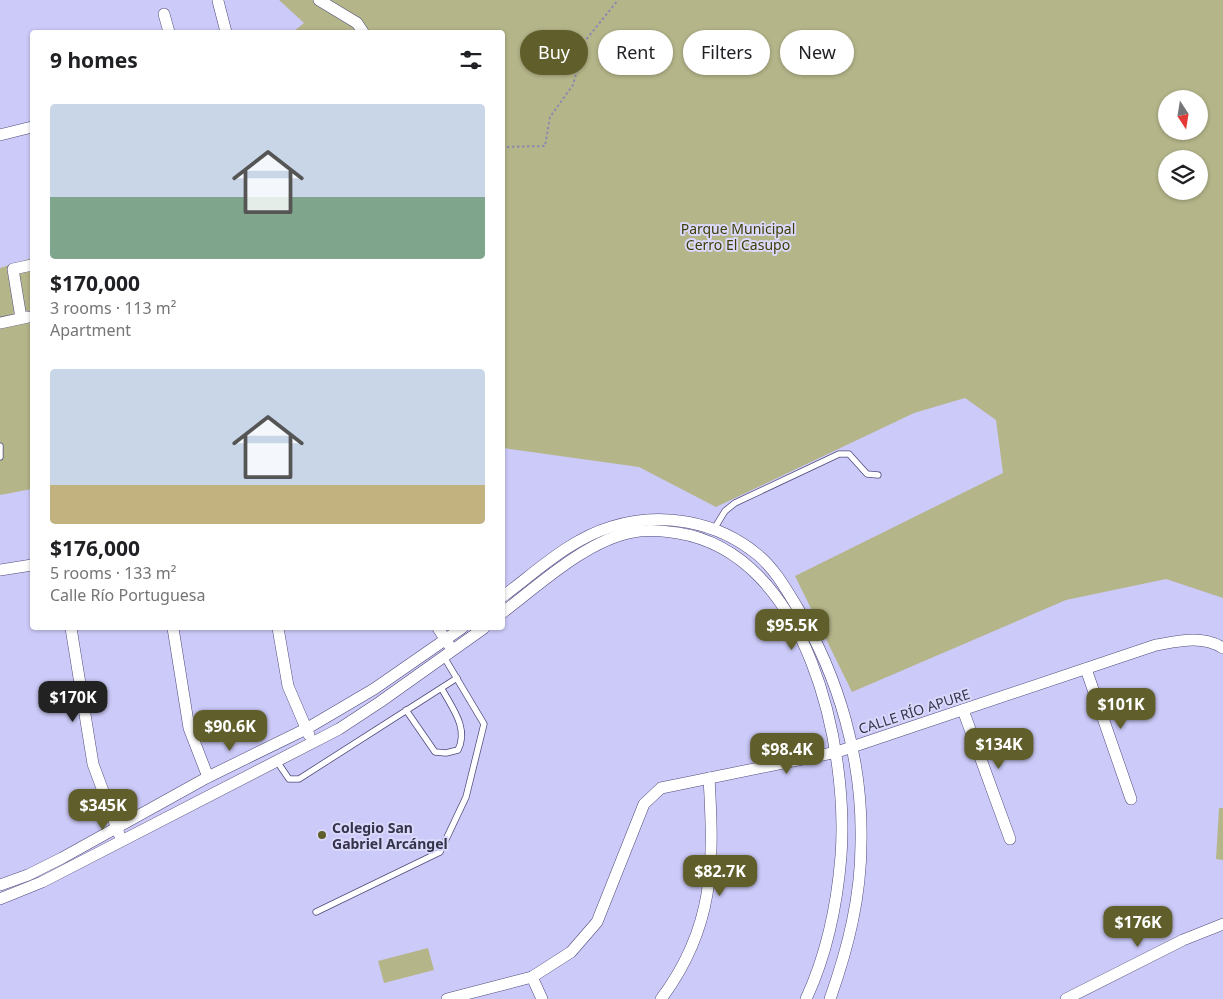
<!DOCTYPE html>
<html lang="en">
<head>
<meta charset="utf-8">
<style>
  :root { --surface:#fff; --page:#f2f2f2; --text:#202124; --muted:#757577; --accent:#605f2b }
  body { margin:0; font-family:"Noto Sans",sans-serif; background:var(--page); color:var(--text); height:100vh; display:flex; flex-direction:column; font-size:19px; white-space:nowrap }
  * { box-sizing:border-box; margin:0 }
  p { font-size:16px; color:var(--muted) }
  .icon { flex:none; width:28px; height:28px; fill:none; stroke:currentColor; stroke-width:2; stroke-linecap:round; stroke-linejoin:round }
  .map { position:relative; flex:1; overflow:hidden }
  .side { position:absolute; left:30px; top:30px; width:475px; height:600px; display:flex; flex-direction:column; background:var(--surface); border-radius:5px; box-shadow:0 1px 4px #0004 }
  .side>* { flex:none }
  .top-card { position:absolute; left:520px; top:30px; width:475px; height:45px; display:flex; gap:10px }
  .needle { width:32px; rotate:168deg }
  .buttons { position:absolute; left:1158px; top:90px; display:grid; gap:10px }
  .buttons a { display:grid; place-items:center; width:50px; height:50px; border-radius:50%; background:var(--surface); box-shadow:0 1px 4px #0004; font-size:25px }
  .price { position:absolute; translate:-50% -42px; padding:0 11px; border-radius:10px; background:var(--accent); color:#fff; font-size:16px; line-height:32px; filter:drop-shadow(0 1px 2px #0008) }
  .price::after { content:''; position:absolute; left:50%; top:30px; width:15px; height:11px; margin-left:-8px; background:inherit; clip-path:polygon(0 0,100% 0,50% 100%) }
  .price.current { background:#222; color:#fff }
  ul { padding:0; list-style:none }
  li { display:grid; align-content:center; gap:10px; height:265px; padding:0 20px }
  li span { display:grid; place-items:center; height:155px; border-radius:5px; color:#555 }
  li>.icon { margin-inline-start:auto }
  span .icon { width:90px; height:90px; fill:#fffc; stroke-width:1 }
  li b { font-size:21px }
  h2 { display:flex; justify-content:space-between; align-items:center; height:60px; padding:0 20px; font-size:21px }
  .tag { padding:0 18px; border-radius:22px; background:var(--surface); box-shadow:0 1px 4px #0004; font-size:18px; line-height:45px }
  .tag.current { background:var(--accent); color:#fff }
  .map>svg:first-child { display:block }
  .green { fill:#b5b58a; fill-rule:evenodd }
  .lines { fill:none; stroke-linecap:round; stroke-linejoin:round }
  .lane-casing { stroke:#4f4a7b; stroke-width:7 }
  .street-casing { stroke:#4f4a7b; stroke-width:12 }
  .path { stroke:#8c8aae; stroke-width:2; stroke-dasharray:2.5 2.5; stroke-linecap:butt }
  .lane { stroke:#fff; stroke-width:5.5 }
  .street { stroke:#fff; stroke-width:11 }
  .poi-dot { fill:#605f2b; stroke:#dad8fb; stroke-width:2 }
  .labels { text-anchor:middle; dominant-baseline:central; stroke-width:4; stroke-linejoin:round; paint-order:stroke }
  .park-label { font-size:14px; fill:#3f3e05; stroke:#dad8fb }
  .street-label { font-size:14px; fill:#35344a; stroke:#dad8fb }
  .poi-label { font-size:14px; font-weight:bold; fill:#35344a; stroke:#dad8fb; text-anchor:start }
</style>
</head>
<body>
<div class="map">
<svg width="1223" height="999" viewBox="0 0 1223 999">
  <rect width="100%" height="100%" fill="#cccaf8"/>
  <g class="green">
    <path d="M279 0H1223V598L1166 579 1066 600 852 692 795 576 1003 473 996 420 965 398 914 413 716 507 639 467 503 448 502 32H293L304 23ZM1166 99H1199V131H1166ZM1166 159H1199V191H1166Z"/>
    <path d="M32 258V489L0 495V268Z"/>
    <path d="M1219 808H1223V860L1216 859Z"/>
    <path d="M428 948 434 970 384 983 378 961Z"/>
  </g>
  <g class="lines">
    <g class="lane-casing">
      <g id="lane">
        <path d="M0 446V457"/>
        <path d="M714 529 725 511 735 503 839 454H849L867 474 878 475"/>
        <path d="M406 710 435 752 446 753 458 750C469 728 452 708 442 689"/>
        <path d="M276 760 289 779H299L457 678"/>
        <path d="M316 912 440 852 466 797 484 724 444 657"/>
      </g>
    </g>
    <g class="street-casing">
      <g id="street">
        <path d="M319 0 357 23 363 32"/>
        <path d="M218 1 226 32"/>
        <path d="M164 14 169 32"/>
        <path d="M0 135 32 127"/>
        <path d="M21 318 13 269 32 265"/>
        <path d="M0 323 28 317"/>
        <path d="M0 570 32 565"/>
        <path d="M502 597C536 572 570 539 611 527 661 511 717 521 758 555 774 568 786 589 797 607 839 677 863 760 861 843 861 897 848 948 830 999"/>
        <path d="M502 613C539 585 587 540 633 532 648 529 663 531 678 533 808 554 849 747 841 856 837 905 827 954 806 999"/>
        <path d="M71 628 93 764 119 834"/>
        <path d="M173 628 189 728 208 777"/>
        <path d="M278 628 288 686 309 735"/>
        <path d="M438 628 449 645"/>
        <path d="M1086 669 1131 799"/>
        <path d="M963 710 1010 839"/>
        <path d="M0 885 28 875 62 858 208 777 306 729 374 689 462 628"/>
        <path d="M0 899 42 882 339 729 380 702 484 628"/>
        <path d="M532 977 542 999"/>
        <path d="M447 999 532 977 571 952 597 922 644 804 661 788 837 752 1156 645C1179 641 1202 635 1223 648"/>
        <path d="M661 999C715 927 714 863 709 778"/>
        <path d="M1066 999 1183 940 1223 924"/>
      </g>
    </g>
    <path class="path" d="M502 147 545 146 550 117 573 85 585 41 618 0"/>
    <use href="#lane" class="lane"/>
    <use href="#street" class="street"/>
  </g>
  <circle class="poi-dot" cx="322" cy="835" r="5"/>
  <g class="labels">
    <g class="park-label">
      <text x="738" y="228">Parque Municipal<tspan x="738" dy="16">Cerro El Casupo</tspan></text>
    </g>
    <g class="street-label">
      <text transform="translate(914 711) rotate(-18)">CALLE RÍO APURE</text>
    </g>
    <g class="poi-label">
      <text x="332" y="827">Colegio San<tspan x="332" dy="16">Gabriel Arcángel</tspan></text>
    </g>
  </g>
</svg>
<div class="buttons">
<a><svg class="needle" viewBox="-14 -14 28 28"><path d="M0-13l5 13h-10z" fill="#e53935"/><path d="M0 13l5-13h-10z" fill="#757577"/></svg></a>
<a><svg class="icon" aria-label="layers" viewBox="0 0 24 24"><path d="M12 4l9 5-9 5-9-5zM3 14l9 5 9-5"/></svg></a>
</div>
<b class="price" style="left:792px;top:651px">$95.5K</b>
<b class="price current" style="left:73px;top:723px">$170K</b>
<b class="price" style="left:1121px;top:730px">$101K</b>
<b class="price" style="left:230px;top:752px">$90.6K</b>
<b class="price" style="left:999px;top:770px">$134K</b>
<b class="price" style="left:787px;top:775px">$98.4K</b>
<b class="price" style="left:103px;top:831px">$345K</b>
<b class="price" style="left:720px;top:897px">$82.7K</b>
<b class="price" style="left:1138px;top:948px">$176K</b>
<div class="top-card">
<a class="tag current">Buy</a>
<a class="tag">Rent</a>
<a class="tag">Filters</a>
<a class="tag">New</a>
</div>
<section class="side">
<h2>9 homes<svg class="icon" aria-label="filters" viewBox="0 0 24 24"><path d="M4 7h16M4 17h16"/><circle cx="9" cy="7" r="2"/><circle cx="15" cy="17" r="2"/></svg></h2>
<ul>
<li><span style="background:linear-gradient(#c9d6e8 60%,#7fa58c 0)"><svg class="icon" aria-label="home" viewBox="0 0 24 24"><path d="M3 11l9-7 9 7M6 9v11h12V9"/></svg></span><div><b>$170,000</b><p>3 rooms · 113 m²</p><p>Apartment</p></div></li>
<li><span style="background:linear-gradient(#c9d6e8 75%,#c2b280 0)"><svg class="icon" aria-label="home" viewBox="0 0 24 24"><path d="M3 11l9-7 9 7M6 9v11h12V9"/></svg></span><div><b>$176,000</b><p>5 rooms · 133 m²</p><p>Calle Río Portuguesa</p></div></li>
</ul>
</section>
</div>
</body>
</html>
